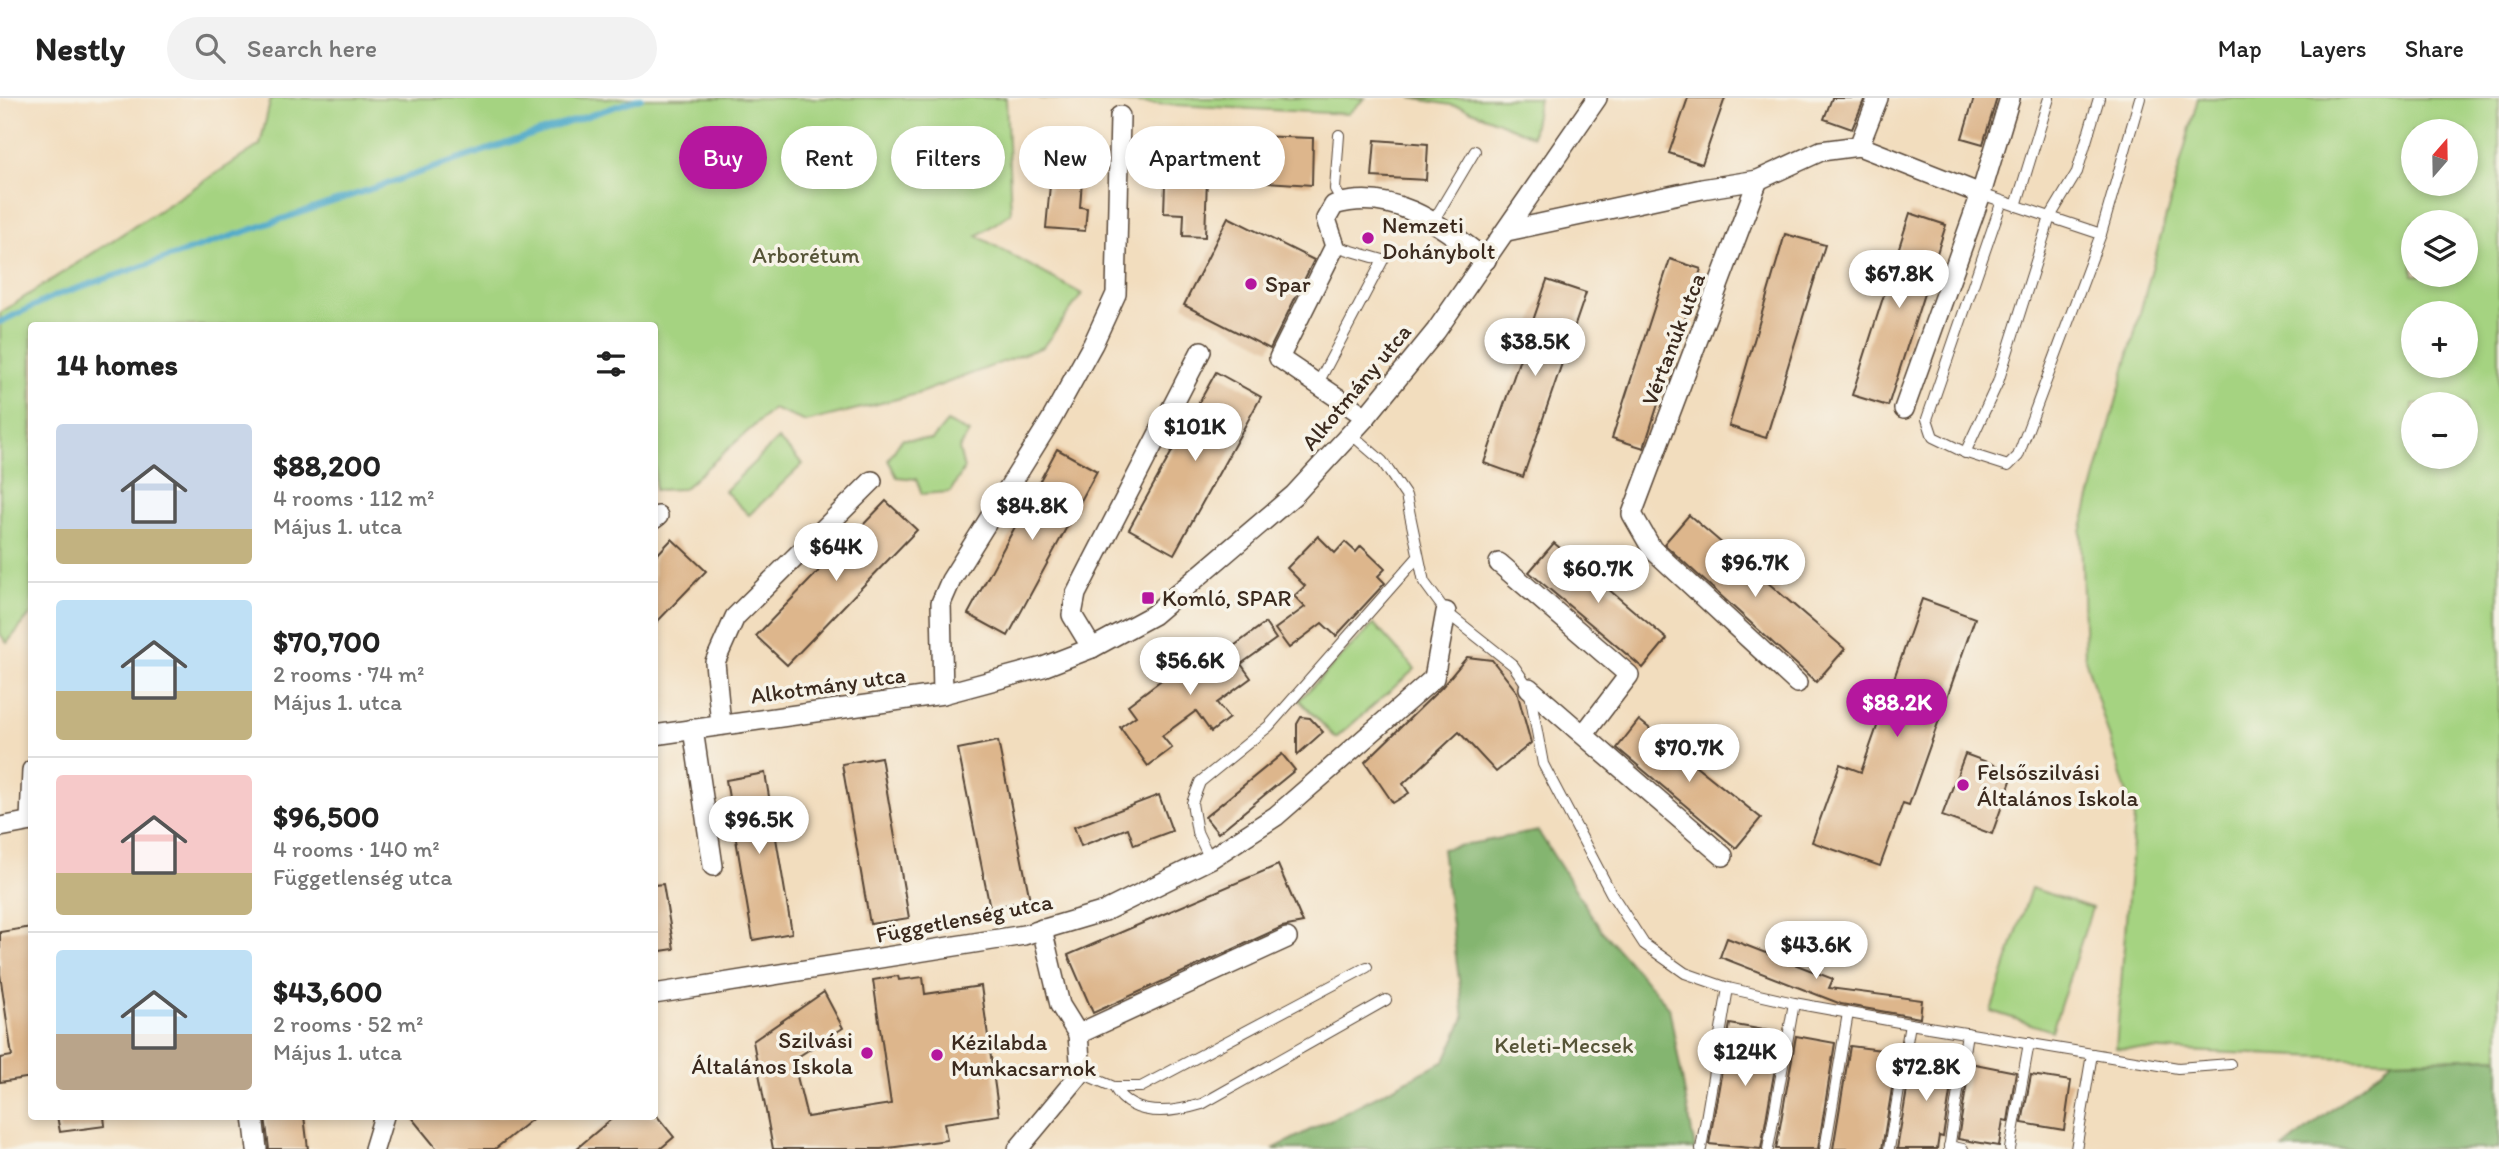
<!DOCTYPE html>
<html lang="en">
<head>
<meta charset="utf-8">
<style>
  :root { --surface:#fff; --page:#f2f2f2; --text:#222; --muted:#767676; --line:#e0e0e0; --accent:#b5179e }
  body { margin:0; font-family:Itim,sans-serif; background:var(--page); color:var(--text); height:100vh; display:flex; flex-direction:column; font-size:26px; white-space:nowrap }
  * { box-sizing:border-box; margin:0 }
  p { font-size:23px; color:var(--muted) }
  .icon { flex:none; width:38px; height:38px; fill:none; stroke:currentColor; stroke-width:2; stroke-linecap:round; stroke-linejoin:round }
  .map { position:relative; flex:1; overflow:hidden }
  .drawer { position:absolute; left:28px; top:224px; width:630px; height:798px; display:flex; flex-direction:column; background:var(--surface); border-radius:7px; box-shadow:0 4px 10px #0003 }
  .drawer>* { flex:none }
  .guide { position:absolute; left:679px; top:28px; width:665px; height:63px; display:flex; gap:14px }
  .needle { width:46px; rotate:20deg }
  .controls { position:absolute; left:2401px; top:21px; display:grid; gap:14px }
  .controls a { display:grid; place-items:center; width:77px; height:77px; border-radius:50%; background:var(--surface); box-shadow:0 4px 10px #0003; font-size:35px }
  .price { position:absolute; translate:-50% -60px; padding:0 16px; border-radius:24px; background:#fff; color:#222; font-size:23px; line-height:46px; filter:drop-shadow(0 2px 4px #0008) }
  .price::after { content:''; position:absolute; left:50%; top:42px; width:21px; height:16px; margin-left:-10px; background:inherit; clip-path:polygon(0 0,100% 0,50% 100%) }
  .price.selected { background:var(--accent); color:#fff }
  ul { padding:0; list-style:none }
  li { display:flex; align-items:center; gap:21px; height:175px; padding:0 28px }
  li+li { border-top:2px solid var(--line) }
  li span { display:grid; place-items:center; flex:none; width:196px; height:140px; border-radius:7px; color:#555 }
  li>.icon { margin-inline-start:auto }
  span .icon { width:84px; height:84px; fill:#fffc; stroke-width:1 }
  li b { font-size:30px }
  h2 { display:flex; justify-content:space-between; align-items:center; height:84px; padding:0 28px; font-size:30px }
  .pill { padding:0 24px; border-radius:32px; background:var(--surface); box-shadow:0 4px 10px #0003; font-size:24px; line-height:63px }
  .pill.selected { background:var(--accent); color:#fff }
  header { display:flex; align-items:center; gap:42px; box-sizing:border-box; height:98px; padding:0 35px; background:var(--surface); border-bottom:2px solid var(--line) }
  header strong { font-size:33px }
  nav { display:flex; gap:38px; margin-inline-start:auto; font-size:24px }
  .search { width:490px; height:63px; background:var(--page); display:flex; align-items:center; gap:18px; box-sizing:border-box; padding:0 24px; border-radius:38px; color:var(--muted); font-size:26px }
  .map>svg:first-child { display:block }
  .green { fill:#a5d381; stroke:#707e50; stroke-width:2; fill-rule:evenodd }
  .forest { fill:#84b56f; stroke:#607046; stroke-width:2 }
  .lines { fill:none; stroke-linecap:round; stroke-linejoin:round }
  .stream { stroke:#49a7c8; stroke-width:6 }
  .building { fill:#ddb68c }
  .lane-casing { stroke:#564536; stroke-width:12 }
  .street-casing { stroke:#564536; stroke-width:22 }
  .lane { stroke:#fff; stroke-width:10 }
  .street { stroke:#fff; stroke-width:19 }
  .poi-dot { fill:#b5179e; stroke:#f7f3e8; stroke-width:2.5 }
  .labels { text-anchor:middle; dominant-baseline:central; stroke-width:7; stroke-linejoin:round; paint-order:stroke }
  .poi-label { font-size:23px; fill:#3b2a1e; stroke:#f7f3e8; text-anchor:start }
  .park-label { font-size:23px; fill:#565437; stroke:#f7f3e8 }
  .street-label { font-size:23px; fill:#3b2a1e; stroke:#f7f3e8 }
</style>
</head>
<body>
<header>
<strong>Nestly</strong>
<div class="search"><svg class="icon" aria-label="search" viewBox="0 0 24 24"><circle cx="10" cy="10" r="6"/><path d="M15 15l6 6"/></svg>Search here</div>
<nav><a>Map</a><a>Layers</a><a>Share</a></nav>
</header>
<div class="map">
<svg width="2499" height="1051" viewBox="0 0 2499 1051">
  <rect width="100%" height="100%" fill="#f7f3e8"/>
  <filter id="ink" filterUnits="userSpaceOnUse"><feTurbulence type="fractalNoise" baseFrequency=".0143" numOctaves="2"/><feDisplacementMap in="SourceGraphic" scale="14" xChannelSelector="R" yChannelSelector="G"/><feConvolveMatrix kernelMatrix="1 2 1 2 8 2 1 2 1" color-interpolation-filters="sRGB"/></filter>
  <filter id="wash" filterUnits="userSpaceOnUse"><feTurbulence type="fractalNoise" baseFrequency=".00686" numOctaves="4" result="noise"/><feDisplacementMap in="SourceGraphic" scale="28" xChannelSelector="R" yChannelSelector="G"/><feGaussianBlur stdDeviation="1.57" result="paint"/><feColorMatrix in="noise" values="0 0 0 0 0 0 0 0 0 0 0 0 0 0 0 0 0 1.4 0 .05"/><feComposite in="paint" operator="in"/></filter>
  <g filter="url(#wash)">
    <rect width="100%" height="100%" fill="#f2ddbe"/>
    <g class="green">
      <path d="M271 0H1006L1011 115 977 138 1082 196 1043 249 917 296 806 324 773 311 683 391 655 392 654 228H32L31 516 7 545 0 536V215L260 47Z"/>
      <path d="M1039 0H1365L1348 16Z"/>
      <path d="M1411 0H1539L1532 38 1462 9Z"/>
      <path d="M2198 0H2499V959L2393 962 2116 950 2134 720 2085 560 2081 434ZM2413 33H2466V86H2413ZM2413 124H2466V177H2413ZM2413 215H2466V268H2413ZM2413 306H2466V359H2413Z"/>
      <path d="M947 324 969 335 959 351 964 371 950 394 922 396 916 381 897 379 888 362 902 341 932 342Z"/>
      <path d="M778 341 803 366 749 417 725 393Z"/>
      <path d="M1374 526 1415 571 1336 640 1299 602Z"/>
      <path d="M2031 790 2092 810 2052 933 1991 913Z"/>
    </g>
    <g class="forest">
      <path d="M1538 733 1601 832 1669 909 1695 1051H1273L1445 963 1464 920 1442 751Z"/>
      <path d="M2499 959V1051H2283L2393 962Z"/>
    </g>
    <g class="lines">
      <path class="stream" d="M0 224 57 197 641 0"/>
    </g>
    <g id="blocks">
      <g class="building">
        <path d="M1688 0H1725L1702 66 1669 55Z"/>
        <path d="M1832 0H1865L1852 31 1824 21Z"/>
        <path d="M1974 0H1997L1983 46 1962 40Z"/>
        <path d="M1256 38 1313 40 1312 87 1252 83Z"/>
        <path d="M1375 42 1428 46 1426 82 1372 79Z"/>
        <path d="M1058 68 1083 70 1080 109 1087 110 1085 133 1046 130 1050 87H1056Z"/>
        <path d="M1182 80H1207L1205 139 1183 138 1184 116 1164 115 1165 85H1182Z"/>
        <path d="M1910 115 1946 127 1888 308 1852 297Z"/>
        <path d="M1228 119 1314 162 1270 251 1184 207Z"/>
        <path d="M1785 136 1825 147 1766 340 1729 328Z"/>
        <path d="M1670 161 1701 171 1644 350 1612 340Z"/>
        <path d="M1547 182 1586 195 1523 379 1484 365Z"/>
        <path d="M1216 274 1261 299 1174 456 1129 431Z"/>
        <path d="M1057 351 1097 373 1008 538 968 516Z"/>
        <path d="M886 403 917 432 787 567 756 538Z"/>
        <path d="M1689 417 1845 551 1816 584 1664 446Z"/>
        <path d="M1318 438 1335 455 1345 444 1356 454 1361 448 1385 471 1378 478 1385 485 1336 538 1322 525 1289 550 1275 531 1305 509 1294 498 1305 488 1287 470Z"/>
        <path d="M672 441 706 473 654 527V460Z"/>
        <path d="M1554 445 1667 541 1643 570 1529 474Z"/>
        <path d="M1922 501 1975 520 1909 707 1903 705 1880 768 1812 744 1840 666 1861 674Z"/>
        <path d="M1265 525 1276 541 1241 566 1251 580 1217 605 1229 620 1211 634 1196 613 1162 638 1172 650 1148 668 1120 629 1136 618 1128 607 1176 571 1185 584Z"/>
        <path d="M1467 559 1492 562 1517 594 1531 645 1496 674 1459 634 1403 686 1409 695 1393 705 1365 664 1442 589Z"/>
        <path d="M1301 619 1310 620 1323 634 1297 657V626Z"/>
        <path d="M1639 622 1761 720 1736 750 1617 650Z"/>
        <path d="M998 643 1030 802 990 810 958 651Z"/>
        <path d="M1282 656 1295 672 1218 735 1205 719Z"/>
        <path d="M1965 656 2014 674 1992 736 1942 718Z"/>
        <path d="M881 659 909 820 870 826 842 666Z"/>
        <path d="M765 675 792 835 753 842 726 682Z"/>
        <path d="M1159 697 1172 733 1134 747 1128 730 1081 748 1074 729Z"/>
        <path d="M1278 767 1303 825 1282 829 1093 915 1068 857Z"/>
        <path d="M663 786 674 851 654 854V787Z"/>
        <path d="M32 829V979L0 984V960L12 958 0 876V834Z"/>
        <path d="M1727 840 1833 881 1829 890 1922 902 1920 920 1841 906 1720 859Z"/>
        <path d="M898 878 899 882 923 879 925 896 981 888 999 1017 944 1025 947 1042 881 1051H773L753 943 824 894 843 930 793 962 807 1019 891 1006 873 882Z"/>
        <path d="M1730 926 1781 935 1761 1051 1709 1046Z"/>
        <path d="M1796 938 1835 945 1818 1051H1776Z"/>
        <path d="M1850 948 1898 954 1882 1051H1833Z"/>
        <path d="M1913 956 1955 963 1943 1039 1939 1038 1937 1051H1897Z"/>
        <path d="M1970 965 2016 974 2008 1023 2003 1022 1999 1048 1958 1041Z"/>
        <path d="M2031 977 2071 983 2064 1032 2022 1025Z"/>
        <path d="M57 1018H104L105 1028 60 1034Z"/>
        <path d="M265 1018H304L308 1051H269Z"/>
        <path d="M410 1018H536L495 1051H437Z"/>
        <path d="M615 1018H657L674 1039 660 1051H576Z"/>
      </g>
    </g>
  </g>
  <g filter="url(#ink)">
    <use href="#blocks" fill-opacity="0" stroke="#564536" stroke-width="2"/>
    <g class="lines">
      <g class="lane-casing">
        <g id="lane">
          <path d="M1339 37 1335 91 1343 105"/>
          <path d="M1981 96C2021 109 2061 123 2101 136L2018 358 2008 368 1964 354 1933 339 1927 321 2002 103"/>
          <path d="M2016 108 2049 0"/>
          <path d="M1434 122 1475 53"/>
          <path d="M2101 136 2140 0"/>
          <path d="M1317 287 1383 162 1335 148"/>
          <path d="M1351 336 1382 363 1406 398 1424 484 1446 514 1513 567 1529 590 1543 666 1611 795 1644 846 1685 875 1728 890 1794 905 1910 926 2178 970 2230 966"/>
          <path d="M1965 355 1998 284 2050 119 2077 74 2099 0"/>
          <path d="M1210 761 1197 734 1192 705 1200 684 1269 628 1417 460"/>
          <path d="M1081 975 1114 989H1141L1367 869"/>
          <path d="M1114 989C1132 1021 1172 1015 1202 1006L1386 902"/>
          <path d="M1949 1048 1963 1051"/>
          <path d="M1701 1051 1728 890"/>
          <path d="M1768 1051 1794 905"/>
          <path d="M1825 1051 1848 915"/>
          <path d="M1889 1051 1910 926"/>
          <path d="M1949 1051 1967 935"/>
          <path d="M2010 1051 2029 945"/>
          <path d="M2076 1051 2092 956"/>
        </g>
      </g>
      <g class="street-casing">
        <g id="street">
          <path d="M1859 48 1878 0"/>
          <path d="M1758 82 1632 416 1652 451 1797 585"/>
          <path d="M1507 133 1702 91 1758 82 1821 53 1859 48 1981 96"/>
          <path d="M1904 311 1981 96 2010 0"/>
          <path d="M1366 319 1279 260 1335 148 1326 121 1334 107C1394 89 1440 127 1486 162"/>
          <path d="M654 421 658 418"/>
          <path d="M1499 465 1629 577 1584 636"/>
          <path d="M1092 550 1072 517 1076 496 1201 253"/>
          <path d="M1529 590 1723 758"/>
          <path d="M943 596 941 505 951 482 1051 322 1093 246 1116 196 1120 18"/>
          <path d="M721 627 715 564 735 519 872 383"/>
          <path d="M693 631 713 768"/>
          <path d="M654 637 943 596 1043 569 1092 550 1153 517 1294 397 1366 319 1436 233 1597 0"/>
          <path d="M30 723 32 672"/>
          <path d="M0 729 32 723"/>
          <path d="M1042 831 1060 907 1078 936"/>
          <path d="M654 896 1024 837 1105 813 1210 761 1276 718 1434 580 1446 514"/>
          <path d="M253 1018 257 1051"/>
          <path d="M374 1051 384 1018"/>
          <path d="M1018 1051 1081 975 1078 936 1287 840"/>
        </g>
      </g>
      <use href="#lane" class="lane"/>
      <use href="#street" class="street"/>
    </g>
  </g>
  <g class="poi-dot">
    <circle cx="1368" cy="140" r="7"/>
    <circle cx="1251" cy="186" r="7"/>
    <rect x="1141" y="493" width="14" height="14" rx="3.5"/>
    <circle cx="1963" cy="687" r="7"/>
    <circle cx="867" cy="955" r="7"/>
    <circle cx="937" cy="957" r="7"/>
  </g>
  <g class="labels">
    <g class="poi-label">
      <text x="1382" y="127">Nemzeti<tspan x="1382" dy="26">Dohánybolt</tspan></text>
      <text x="1265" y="186">Spar</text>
      <text x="1162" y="500">Komló, SPAR</text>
      <text x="1977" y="674">Felsőszilvási<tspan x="1977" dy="26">Általános Iskola</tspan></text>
      <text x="853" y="942" text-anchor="end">Szilvási<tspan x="853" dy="26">Általános Iskola</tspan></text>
      <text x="951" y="944">Kézilabda<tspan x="951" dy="26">Munkacsarnok</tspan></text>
    </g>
    <g class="park-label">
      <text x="806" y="157">Arborétum</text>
      <text x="1564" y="947">Keleti-Mecsek</text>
    </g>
    <g class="street-label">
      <text transform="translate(1673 241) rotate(-69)">Vértanúk utca</text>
      <text transform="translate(1356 289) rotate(-50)">Alkotmány utca</text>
      <text transform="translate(828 587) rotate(-8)">Alkotmány utca</text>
      <text transform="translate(964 820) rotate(-11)">Függetlenség utca</text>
    </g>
  </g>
</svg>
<div class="controls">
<a><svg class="needle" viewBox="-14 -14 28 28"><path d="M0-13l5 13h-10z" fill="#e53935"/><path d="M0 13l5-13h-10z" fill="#767676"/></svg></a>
<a><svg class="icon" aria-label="layers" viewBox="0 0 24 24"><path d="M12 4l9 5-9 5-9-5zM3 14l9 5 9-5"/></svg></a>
<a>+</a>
<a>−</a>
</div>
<b class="price" style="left:1899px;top:212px">$67.8K</b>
<b class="price" style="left:1535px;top:280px">$38.5K</b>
<b class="price" style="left:1195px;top:365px">$101K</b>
<b class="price" style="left:1032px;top:444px">$84.8K</b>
<b class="price" style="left:836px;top:485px">$64K</b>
<b class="price" style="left:1755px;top:501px">$96.7K</b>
<b class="price" style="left:1598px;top:507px">$60.7K</b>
<b class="price" style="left:1190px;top:599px">$56.6K</b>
<b class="price selected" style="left:1897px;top:641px">$88.2K</b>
<b class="price" style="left:1689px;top:686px">$70.7K</b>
<b class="price" style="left:759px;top:758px">$96.5K</b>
<b class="price" style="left:1816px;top:883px">$43.6K</b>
<b class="price" style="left:1745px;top:990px">$124K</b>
<b class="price" style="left:1926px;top:1005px">$72.8K</b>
<div class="guide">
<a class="pill selected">Buy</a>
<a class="pill">Rent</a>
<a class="pill">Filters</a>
<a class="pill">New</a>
<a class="pill">Apartment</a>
</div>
<section class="drawer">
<h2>14 homes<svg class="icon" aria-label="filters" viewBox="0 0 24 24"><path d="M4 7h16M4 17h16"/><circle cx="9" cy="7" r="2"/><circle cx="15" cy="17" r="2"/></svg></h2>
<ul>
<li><span style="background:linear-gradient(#c9d6e8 75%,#c2b280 0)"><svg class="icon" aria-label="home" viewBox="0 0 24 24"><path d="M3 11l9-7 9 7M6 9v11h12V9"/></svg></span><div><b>$88,200</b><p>4 rooms · 112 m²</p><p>Május 1. utca</p></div></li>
<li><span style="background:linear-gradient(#bfe0f5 65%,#c2b280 0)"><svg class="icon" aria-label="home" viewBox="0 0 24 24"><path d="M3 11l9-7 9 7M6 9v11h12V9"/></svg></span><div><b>$70,700</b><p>2 rooms · 74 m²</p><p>Május 1. utca</p></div></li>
<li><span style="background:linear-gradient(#f6c9c9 70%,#c2b280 0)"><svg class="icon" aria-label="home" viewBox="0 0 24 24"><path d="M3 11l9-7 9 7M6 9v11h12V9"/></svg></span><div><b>$96,500</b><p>4 rooms · 140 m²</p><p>Függetlenség utca</p></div></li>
<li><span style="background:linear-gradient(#bfe0f5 60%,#b9a48a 0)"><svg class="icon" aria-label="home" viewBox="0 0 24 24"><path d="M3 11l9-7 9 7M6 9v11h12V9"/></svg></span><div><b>$43,600</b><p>2 rooms · 52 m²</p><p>Május 1. utca</p></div></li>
</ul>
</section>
</div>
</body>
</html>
